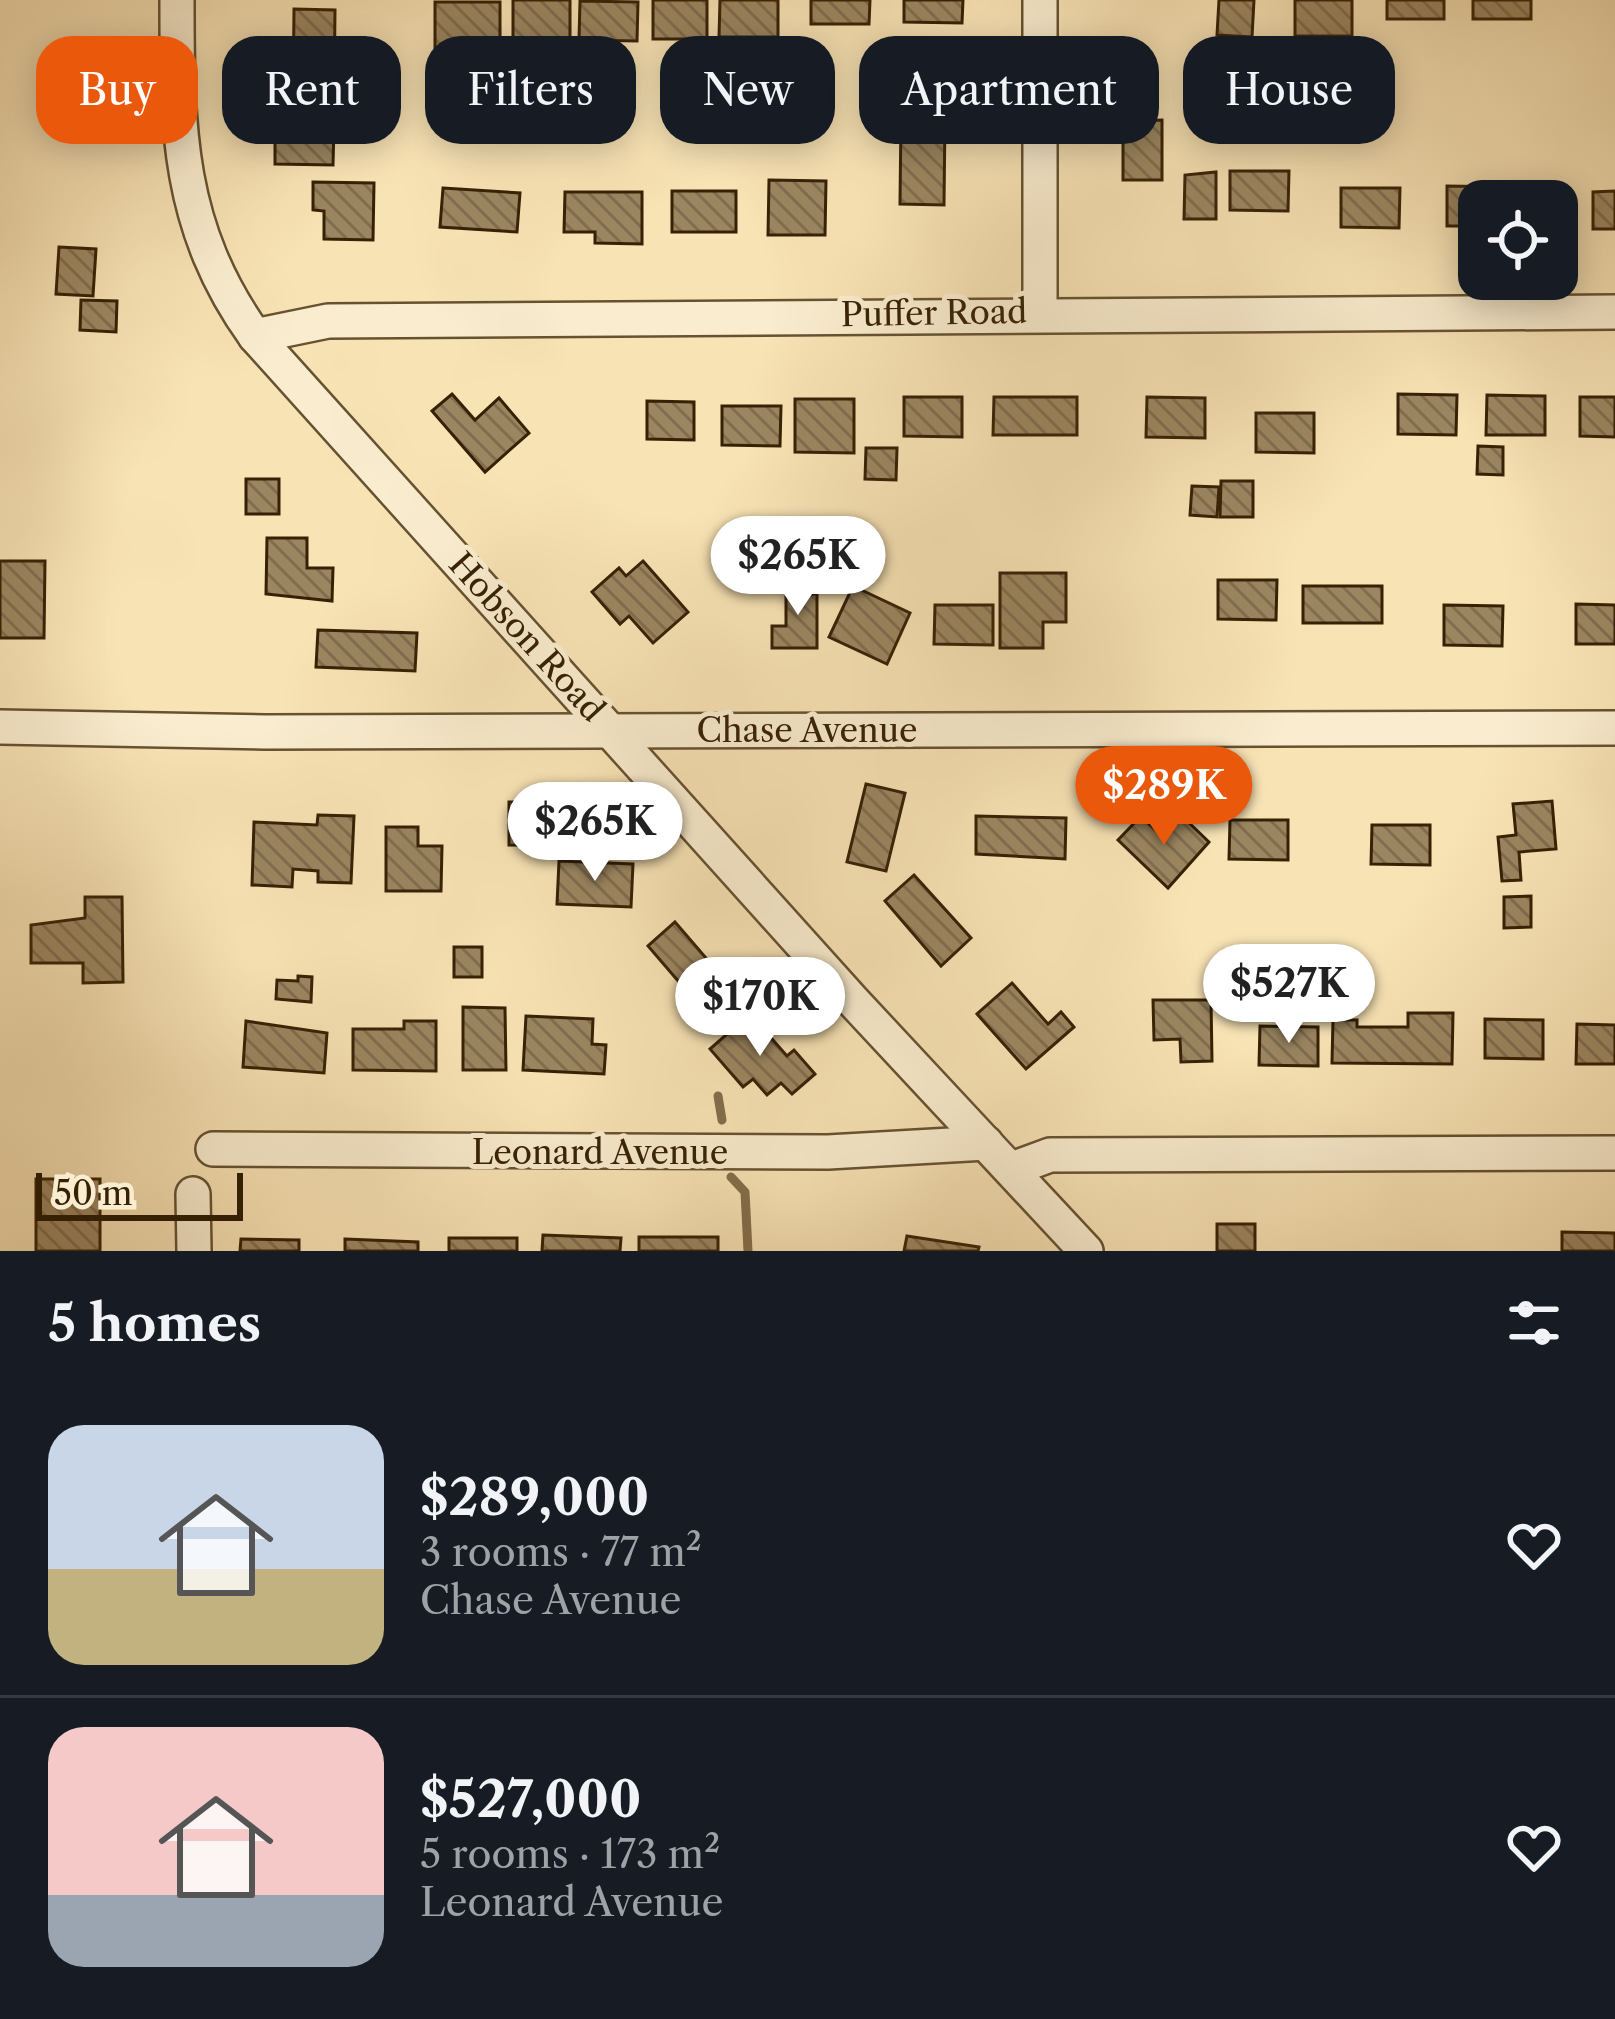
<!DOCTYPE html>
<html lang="en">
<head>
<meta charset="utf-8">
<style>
  :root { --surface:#171b24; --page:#20242c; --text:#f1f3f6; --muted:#9ea1a6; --line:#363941; --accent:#ea580c }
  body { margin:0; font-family:"Libre Caslon Text",serif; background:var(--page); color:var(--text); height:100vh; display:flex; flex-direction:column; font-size:45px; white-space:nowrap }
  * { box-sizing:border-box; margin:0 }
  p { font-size:39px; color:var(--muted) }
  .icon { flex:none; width:66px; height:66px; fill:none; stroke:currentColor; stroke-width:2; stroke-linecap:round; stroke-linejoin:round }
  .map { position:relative; height:1251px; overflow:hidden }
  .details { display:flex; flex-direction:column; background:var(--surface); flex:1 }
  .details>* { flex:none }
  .banner { position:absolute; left:36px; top:36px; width:1545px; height:108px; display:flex; gap:24px }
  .tools { position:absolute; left:1458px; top:180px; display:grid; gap:24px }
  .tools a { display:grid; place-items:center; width:120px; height:120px; border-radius:24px; background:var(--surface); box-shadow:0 6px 30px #0003; font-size:60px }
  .scale { position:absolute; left:36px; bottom:30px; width:207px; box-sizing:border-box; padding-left:12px; border:6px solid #362105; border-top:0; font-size:33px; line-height:42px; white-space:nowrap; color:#362105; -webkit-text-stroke:9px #faedcf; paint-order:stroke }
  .price { position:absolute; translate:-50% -102px; padding:0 27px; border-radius:42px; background:#fff; color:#222; font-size:39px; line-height:78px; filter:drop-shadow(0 3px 6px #0008) }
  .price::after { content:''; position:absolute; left:50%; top:72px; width:36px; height:27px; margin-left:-18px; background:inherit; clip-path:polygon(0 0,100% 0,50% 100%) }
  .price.on { background:var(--accent); color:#fff }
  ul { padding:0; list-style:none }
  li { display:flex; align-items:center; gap:36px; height:300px; padding:0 48px }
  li+li { border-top:3px solid var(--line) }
  li span { display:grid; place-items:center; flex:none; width:336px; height:240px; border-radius:36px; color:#555 }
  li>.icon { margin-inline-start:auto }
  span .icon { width:144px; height:144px; fill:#fffc; stroke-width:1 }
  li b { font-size:51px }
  h2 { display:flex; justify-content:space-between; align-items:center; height:144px; padding:0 48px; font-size:51px }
  .chip { padding:0 42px; border-radius:36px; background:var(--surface); box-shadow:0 6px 30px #0003; font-size:42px; line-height:108px }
  .chip.on { background:var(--accent); color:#fff }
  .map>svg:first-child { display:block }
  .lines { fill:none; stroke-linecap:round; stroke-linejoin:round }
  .stream { stroke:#836e4b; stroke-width:9 }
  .building { fill:url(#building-back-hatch); stroke:#362105; stroke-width:3 }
  .minor-casing { stroke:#665231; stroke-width:38 }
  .minor { stroke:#faedcf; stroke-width:33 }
  .labels { text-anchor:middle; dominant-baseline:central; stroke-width:10; stroke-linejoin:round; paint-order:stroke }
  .street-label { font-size:33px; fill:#362105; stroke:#faedcf }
</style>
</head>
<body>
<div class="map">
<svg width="1615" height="1251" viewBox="0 0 1615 1251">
  <defs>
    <pattern id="building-back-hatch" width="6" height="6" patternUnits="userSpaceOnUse" patternTransform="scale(3)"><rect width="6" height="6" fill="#9b8661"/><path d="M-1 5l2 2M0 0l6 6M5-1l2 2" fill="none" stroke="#7f6d4e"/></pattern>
  </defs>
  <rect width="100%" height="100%" fill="#f8e3b5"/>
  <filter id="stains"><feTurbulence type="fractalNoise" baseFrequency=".00167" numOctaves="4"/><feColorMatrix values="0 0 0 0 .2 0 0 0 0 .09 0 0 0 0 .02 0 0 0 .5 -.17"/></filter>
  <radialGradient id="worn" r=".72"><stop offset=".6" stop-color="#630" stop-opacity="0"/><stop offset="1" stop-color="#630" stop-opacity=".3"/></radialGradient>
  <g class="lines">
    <g class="stream">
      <path d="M718 1096 722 1120"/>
      <path d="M731 1177 745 1192 748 1251"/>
    </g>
  </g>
  <g class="building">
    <rect x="513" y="0" width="57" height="47"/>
    <rect x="653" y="0" width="54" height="39"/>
    <path d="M720 0H778V37H719Z"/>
    <path d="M811 0H870L869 24H811Z"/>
    <path d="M904 0H963L962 23 904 22Z"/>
    <path d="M1219 0H1254L1252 37 1217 35Z"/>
    <rect x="1295" y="0" width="57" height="36"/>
    <rect x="1387" y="0" width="57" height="19"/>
    <rect x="1473" y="0" width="58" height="19"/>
    <path d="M580 1 638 2 637 41 579 40Z"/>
    <rect x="435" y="2" width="65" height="53"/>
    <path d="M294 9 335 10 334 104 293 103Z"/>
    <path d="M1099 43H1138V93L1099 94Z"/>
    <path d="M1246 49 1279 50V80H1246Z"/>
    <path d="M1250 107H1286L1285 141H1250Z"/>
    <path d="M901 116 945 117 944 205 900 204Z"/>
    <path d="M1162 120V180H1123V121Z"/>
    <path d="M275 124 334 125 333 165 275 164Z"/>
    <path d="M1230 171H1289L1288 211 1230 210Z"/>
    <path d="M1216 172V219H1184L1185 175Z"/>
    <path d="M769 180 826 181 825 235H768Z"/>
    <path d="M313 182 374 183 373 240 324 239V211L313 210Z"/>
    <path d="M1447 186 1506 187V201H1479V226H1447Z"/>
    <path d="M443 188 520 193 517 232 440 227Z"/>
    <path d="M1341 188H1400L1399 228 1341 227Z"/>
    <rect x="672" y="191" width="64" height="41"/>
    <path d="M1615 191V229H1593V192Z"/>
    <path d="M565 192H642V244L595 243V232H564Z"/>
    <path d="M59 247 96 249 93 296 56 294Z"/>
    <path d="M81 300 117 301 116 332 80 330Z"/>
    <path d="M452 394 475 420 499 398 529 433 485 472 432 411Z"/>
    <path d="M1398 394 1457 395 1456 435 1398 434Z"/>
    <path d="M1487 395 1545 396V435H1486Z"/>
    <path d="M904 397H962V437L904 436Z"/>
    <path d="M994 397H1077V435H993Z"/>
    <path d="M1147 397 1205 398V438L1146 437Z"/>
    <path d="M1580 397H1615V437L1580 436Z"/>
    <path d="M795 399H854V453L795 452Z"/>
    <path d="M647 401 694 402V440L647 439Z"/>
    <path d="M722 406H781L780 446 722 445Z"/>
    <path d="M1256 413H1314V453L1256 452Z"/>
    <path d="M1478 446 1503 447V475L1477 474Z"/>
    <path d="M866 448H897L896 480 865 479Z"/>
    <rect x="246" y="479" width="33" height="35"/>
    <path d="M1221 481H1253V517H1220Z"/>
    <path d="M1192 486 1219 487 1217 517 1190 515Z"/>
    <path d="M267 538H307V568H333L332 601 266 594Z"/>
    <path d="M0 561H45L44 638H0Z"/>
    <path d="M643 561 688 612 653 643 629 616 620 624 592 592 619 568 626 576Z"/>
    <path d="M1000 573H1066V622H1043V648H1000Z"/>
    <path d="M806 577 807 594H817V648H772V626H786V578Z"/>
    <path d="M1218 580H1277L1276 620 1218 619Z"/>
    <path d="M853 586 910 613 887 664 829 637Z"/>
    <rect x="1303" y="586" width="79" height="37"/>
    <path d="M1576 604 1615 605V644H1576Z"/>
    <path d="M935 605H993V645L934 644Z"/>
    <path d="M1444 605 1503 606 1502 646 1444 645Z"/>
    <path d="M318 630 417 633 415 671 316 667Z"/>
    <path d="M866 784 905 793 886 871 847 862Z"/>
    <path d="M1552 801 1556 849 1519 852 1521 880 1502 881 1498 837 1516 835 1513 804Z"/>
    <path d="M509 802H566V814H581L580 846 509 845Z"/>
    <path d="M318 815 354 816 351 883 318 882V871L293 869 292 887 252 885 254 822 317 825Z"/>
    <path d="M976 816 1066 818 1065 859 976 854Z"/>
    <path d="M1141 816 1163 837 1183 817 1209 842 1168 888 1118 840Z"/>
    <path d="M1230 820H1288V860L1229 859Z"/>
    <path d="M1372 825H1430V865L1371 864Z"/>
    <path d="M386 827H418V846H442L441 891H386Z"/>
    <path d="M559 861 633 864 631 907 557 904Z"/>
    <path d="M914 875 971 938 941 966 885 901Z"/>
    <path d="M1531 896V927L1504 928V897Z"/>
    <path d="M85 897H122L123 982 83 983V963H31V925L85 918Z"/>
    <path d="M675 922 719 973 692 997 648 946Z"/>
    <rect x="454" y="947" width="28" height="30"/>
    <path d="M298 976 312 977 311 1002 276 999 277 980 298 981Z"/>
    <path d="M1012 983 1048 1024 1061 1012 1074 1027 1026 1069 977 1014Z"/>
    <path d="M1153 1000H1211L1212 1061 1181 1062 1180 1039 1154 1040Z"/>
    <path d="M463 1007 505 1008 506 1070H463Z"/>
    <path d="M1408 1013H1453L1452 1064 1332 1063 1333 1020H1357V1027H1408Z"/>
    <path d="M750 1014 787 1056 794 1050 815 1074 792 1094 781 1083 767 1095 753 1079 743 1087 710 1049Z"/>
    <path d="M526 1016 593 1019 592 1044 606 1045 604 1074 523 1070Z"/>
    <path d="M1485 1019 1543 1020V1059L1485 1058Z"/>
    <path d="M246 1021 327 1033 324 1073 243 1067Z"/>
    <path d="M404 1021H436V1071L353 1070V1029H404Z"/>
    <path d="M1577 1024 1615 1025V1064H1576Z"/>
    <path d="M1260 1026 1318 1027V1066L1259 1065Z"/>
    <rect x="36" y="1179" width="64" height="72"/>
    <rect x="1217" y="1224" width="38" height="27"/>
    <path d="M1562 1232 1615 1233V1251H1562Z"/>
    <path d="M543 1235 621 1238 620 1251H542Z"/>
    <path d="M907 1236 979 1247 978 1251H904Z"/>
    <rect x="639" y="1237" width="79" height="14"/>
    <rect x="449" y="1238" width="68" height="13"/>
    <path d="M241 1239 299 1240V1251H240Z"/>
    <path d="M345 1239 418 1242V1251H345Z"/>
  </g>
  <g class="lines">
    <g class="minor-casing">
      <g id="minor">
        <path d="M177 0C177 129 177 227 255 336L853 1001 1086 1251"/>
        <path d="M1040 312V0"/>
        <path d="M255 336 328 321 1615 312"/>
        <path d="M0 727 265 732 1615 728"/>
        <path d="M213 1149 828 1152 986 1143"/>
        <path d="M1012 1169 1050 1155 1615 1153"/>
        <path d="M193 1194 194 1251"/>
      </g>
    </g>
    <use href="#minor" class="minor"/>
  </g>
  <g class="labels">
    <g class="street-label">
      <text transform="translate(934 313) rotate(-1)">Puffer Road</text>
      <text transform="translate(527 637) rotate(48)">Hobson Road</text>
      <text x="807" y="730">Chase Avenue</text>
      <text x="600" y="1152">Leonard Avenue</text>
    </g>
  </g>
  <rect width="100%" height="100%" filter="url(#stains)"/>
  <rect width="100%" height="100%" fill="url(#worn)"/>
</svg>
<div class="tools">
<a><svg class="icon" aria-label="locate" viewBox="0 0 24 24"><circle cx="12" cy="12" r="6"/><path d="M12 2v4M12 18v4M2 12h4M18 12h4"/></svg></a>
</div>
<div class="scale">50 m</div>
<b class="price" style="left:798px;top:618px">$265K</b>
<b class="price on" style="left:1164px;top:848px">$289K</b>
<b class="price" style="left:595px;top:884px">$265K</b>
<b class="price" style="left:1289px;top:1046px">$527K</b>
<b class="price" style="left:760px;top:1059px">$170K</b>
<div class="banner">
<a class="chip on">Buy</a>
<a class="chip">Rent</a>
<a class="chip">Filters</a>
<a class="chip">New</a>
<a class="chip">Apartment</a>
<a class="chip">House</a>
</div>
</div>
<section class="details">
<h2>5 homes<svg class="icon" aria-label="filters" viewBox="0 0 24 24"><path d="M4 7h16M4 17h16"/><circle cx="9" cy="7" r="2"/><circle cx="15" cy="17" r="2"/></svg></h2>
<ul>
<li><span style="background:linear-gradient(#c9d6e8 60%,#c2b280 0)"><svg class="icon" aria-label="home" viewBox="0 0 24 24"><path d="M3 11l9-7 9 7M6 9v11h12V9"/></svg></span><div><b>$289,000</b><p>3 rooms · 77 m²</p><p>Chase Avenue</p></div><svg class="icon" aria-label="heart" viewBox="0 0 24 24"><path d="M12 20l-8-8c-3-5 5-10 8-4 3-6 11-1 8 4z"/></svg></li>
<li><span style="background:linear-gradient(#f6c9c9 70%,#9aa5b1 0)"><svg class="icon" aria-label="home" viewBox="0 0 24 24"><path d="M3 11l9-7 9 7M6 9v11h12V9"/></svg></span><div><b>$527,000</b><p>5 rooms · 173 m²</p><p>Leonard Avenue</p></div><svg class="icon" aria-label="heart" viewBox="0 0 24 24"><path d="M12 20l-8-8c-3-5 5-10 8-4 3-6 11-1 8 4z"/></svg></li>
</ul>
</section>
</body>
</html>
